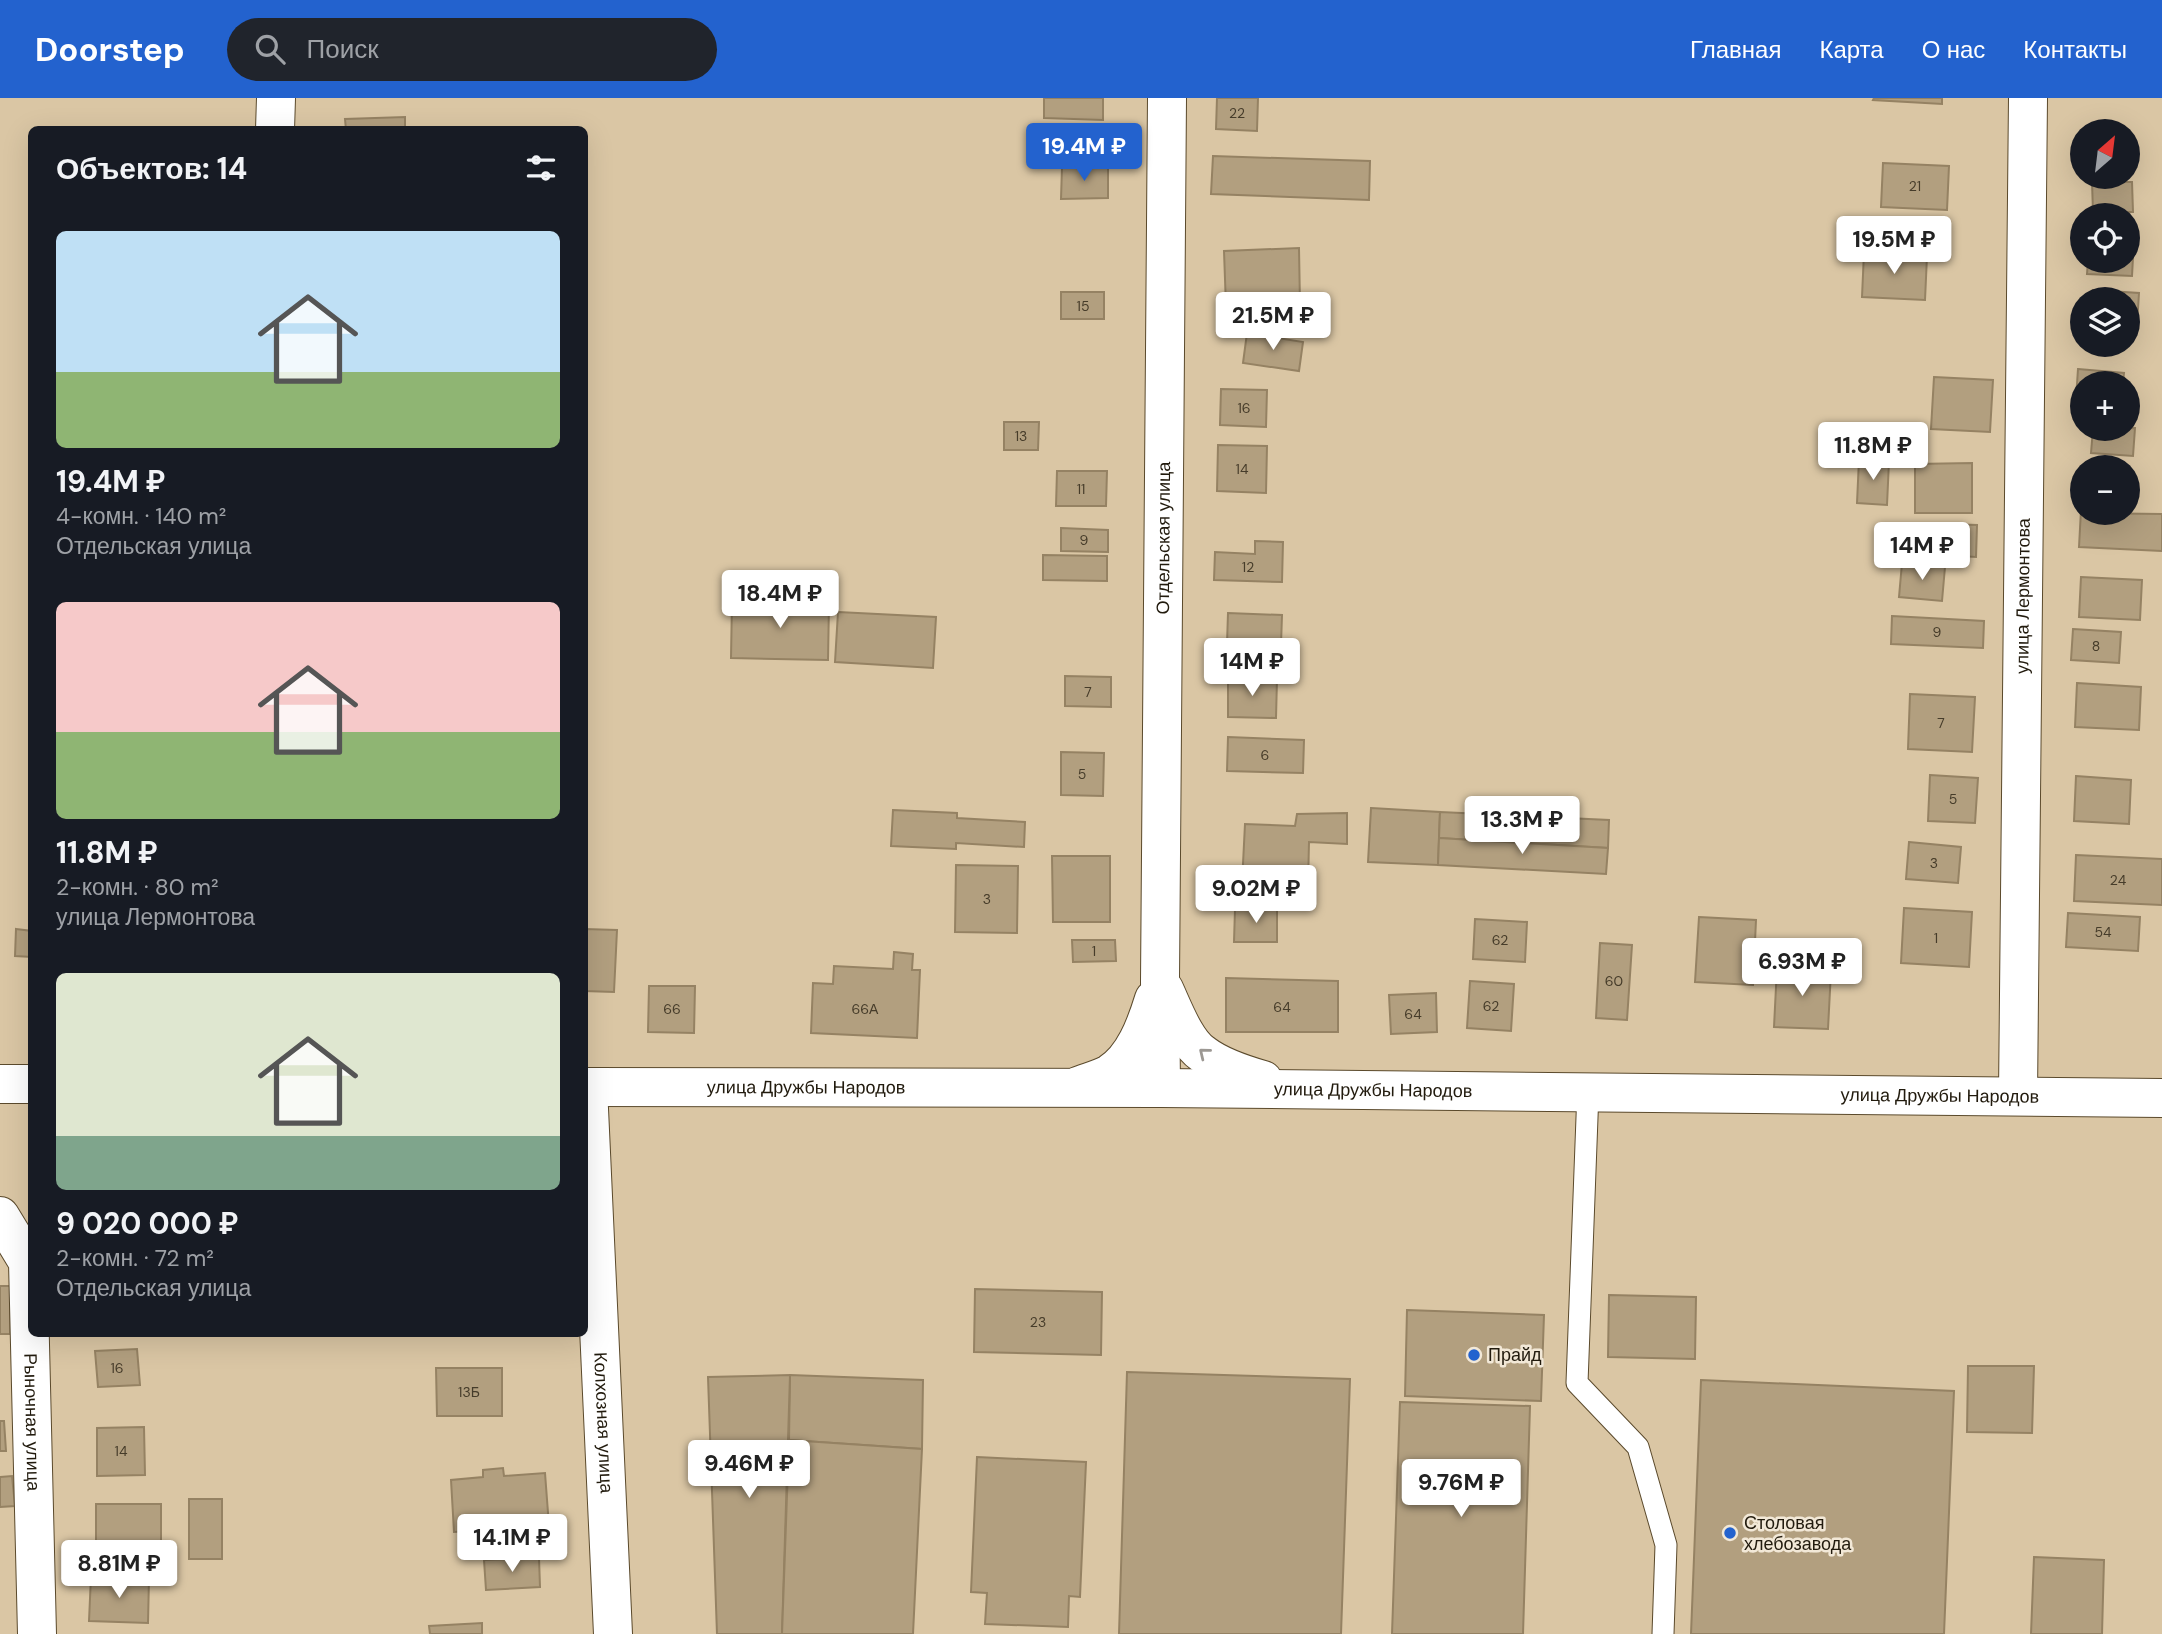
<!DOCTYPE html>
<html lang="ru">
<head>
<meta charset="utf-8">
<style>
  :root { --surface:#171b24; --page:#20242c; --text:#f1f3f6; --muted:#9ea1a6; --accent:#2362ce }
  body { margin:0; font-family:"DM Sans",sans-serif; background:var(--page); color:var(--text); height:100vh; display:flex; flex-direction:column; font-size:26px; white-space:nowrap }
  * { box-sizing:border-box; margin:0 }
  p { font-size:23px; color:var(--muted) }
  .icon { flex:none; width:38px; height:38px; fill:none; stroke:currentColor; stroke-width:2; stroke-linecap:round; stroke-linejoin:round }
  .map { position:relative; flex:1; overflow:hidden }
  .panel { position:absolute; left:28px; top:28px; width:560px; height:1211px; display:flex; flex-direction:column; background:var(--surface); border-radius:10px; box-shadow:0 7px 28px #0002 }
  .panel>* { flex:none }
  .needle { width:46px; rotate:28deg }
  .fabs { position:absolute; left:2070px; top:21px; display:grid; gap:14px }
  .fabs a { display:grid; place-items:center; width:70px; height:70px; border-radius:50%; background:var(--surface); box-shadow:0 7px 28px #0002; font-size:35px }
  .price { position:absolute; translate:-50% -60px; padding:0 16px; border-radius:7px; background:#fff; color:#222; font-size:23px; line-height:46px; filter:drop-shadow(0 2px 4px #0008) }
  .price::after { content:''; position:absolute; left:50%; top:42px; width:21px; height:16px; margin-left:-10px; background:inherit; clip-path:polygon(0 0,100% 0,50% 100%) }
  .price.on { background:var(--accent); color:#fff }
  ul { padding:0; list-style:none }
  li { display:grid; align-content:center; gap:14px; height:371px; padding:0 28px }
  li span { display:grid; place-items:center; height:217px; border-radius:10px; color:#555 }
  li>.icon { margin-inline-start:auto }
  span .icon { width:126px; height:126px; fill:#fffc; stroke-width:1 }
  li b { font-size:30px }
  h2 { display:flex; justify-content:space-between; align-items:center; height:84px; padding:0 28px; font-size:30px }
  header { display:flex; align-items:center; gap:42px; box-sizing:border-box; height:98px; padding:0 35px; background:var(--accent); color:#fff }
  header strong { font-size:33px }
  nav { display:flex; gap:38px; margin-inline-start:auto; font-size:24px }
  .search { width:490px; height:63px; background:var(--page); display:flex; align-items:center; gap:18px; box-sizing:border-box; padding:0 24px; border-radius:38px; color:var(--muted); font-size:26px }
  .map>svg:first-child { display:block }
  .building { fill:#b29f7f; stroke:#958263; stroke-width:2 }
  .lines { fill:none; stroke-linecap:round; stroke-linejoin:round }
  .service-casing { stroke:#5b4a2c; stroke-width:23 }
  .minor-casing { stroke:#5b4a2c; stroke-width:40 }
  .tertiary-casing { stroke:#5b4a2c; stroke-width:40 }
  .service { stroke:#fff; stroke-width:21 }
  .minor { stroke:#fff; stroke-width:38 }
  .tertiary { stroke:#fff; stroke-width:38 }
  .oneway { stroke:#9c9893 }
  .poi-dot { fill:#2362ce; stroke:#f2e8d7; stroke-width:2.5 }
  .labels { text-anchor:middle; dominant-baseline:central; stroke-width:5; stroke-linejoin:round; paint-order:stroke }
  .number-label { font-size:14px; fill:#463c2a }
  .street-label { font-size:18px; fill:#221b0e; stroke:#f2e8d7 }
  .poi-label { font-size:18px; fill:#221b0e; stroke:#f2e8d7; text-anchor:start }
</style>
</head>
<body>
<header>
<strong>Doorstep</strong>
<div class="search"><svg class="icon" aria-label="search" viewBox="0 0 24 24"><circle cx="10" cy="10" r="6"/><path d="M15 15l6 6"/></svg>Поиск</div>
<nav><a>Главная</a><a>Карта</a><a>О нас</a><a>Контакты</a></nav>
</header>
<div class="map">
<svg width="2162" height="1536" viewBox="0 0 2162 1536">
  <rect width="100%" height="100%" fill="#dac6a4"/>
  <g class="building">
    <path d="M1044 0H1103V22L1044 20Z"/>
    <path d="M1217 0H1258L1257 33 1216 31Z"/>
    <path d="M1874 0H1942V6L1873 2Z"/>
    <path d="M405 19V32H346L345 21Z"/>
    <path d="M1213 58 1370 63 1369 102 1211 96Z"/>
    <path d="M1883 65 1949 68 1947 112 1881 109Z"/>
    <path d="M1062 69 1108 70V100L1061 101Z"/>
    <path d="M2092 84H2132L2133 114H2093Z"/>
    <path d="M2128 141H2134L2132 178 2087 176 2088 163H2128Z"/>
    <path d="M1299 150 1300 207 1226 209 1224 153Z"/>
    <path d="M1864 154 1927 158 1925 202 1862 199Z"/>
    <path d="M2093 192 2139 195 2137 227 2128 226V201H2092Z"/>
    <rect x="1061" y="194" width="43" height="27"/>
    <path d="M1247 235 1303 244 1299 273 1243 265Z"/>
    <path d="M2078 271 2124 275 2123 285H2082V301H2076Z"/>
    <path d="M1934 279 1993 282 1990 334 1931 331Z"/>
    <path d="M1221 291 1267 292 1266 329 1220 327Z"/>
    <path d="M1004 324H1039L1038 352H1004Z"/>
    <path d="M2135 330 2133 358 2091 355 2093 331Z"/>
    <path d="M1218 347 1267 348 1266 395 1217 393Z"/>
    <path d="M1859 361 1889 363 1887 407 1857 405Z"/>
    <path d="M1972 365V415H1915V366Z"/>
    <path d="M1057 373H1107L1106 408H1056Z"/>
    <path d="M2081 412 2082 415 2162 416V453L2079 449Z"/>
    <path d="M1908 425 1977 427 1976 459 1907 455Z"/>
    <path d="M1061 430 1108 432V454L1061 453Z"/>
    <path d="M1255 443 1283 444 1282 484 1214 482 1215 454 1255 456Z"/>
    <path d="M1043 457 1107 458V483L1043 482Z"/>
    <path d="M1902 465 1945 469 1942 503 1899 499Z"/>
    <path d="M2081 479 2142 482 2140 522 2079 519Z"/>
    <path d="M732 503 829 505 828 562 731 560Z"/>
    <path d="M838 514 936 519 933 570 835 564Z"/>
    <path d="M1228 515 1282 517 1281 547 1227 546Z"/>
    <path d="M1892 518 1984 523 1983 550 1891 546Z"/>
    <path d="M2073 531 2121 534 2119 565 2071 562Z"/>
    <path d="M1065 578 1111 579V609L1065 608Z"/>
    <path d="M1228 581H1277L1276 620 1228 619Z"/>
    <path d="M2077 585 2141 589 2139 632 2075 629Z"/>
    <path d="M1910 596 1975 599 1972 654 1908 651Z"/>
    <path d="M1228 639 1304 642 1303 675 1227 673Z"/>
    <path d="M1061 654 1104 655 1103 698 1061 697Z"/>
    <path d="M1930 677 1978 680 1975 725 1928 723Z"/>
    <path d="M2076 678 2131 682 2129 726 2074 723Z"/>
    <path d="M1371 710 1440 714 1438 767 1368 764Z"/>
    <path d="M893 712 957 715V720L1025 724 1024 749 956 745V751L891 748Z"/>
    <path d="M1440 714 1609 722 1608 750 1439 740Z"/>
    <path d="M1347 715V746L1309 744 1308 788 1242 786 1245 726 1295 728 1297 716Z"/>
    <path d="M1439 740 1608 750 1606 776 1438 767Z"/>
    <path d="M1909 744 1961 749 1958 785 1906 781Z"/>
    <path d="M2076 757 2162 761V807L2074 803Z"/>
    <path d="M1052 758H1110V824H1053Z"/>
    <path d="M956 767 1018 768 1017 835 955 834Z"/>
    <path d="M1277 810V844H1234L1235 811Z"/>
    <path d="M1904 810 1972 814 1969 869 1901 865Z"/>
    <path d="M2068 815 2140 819 2138 853 2066 849Z"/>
    <path d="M1699 819 1756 822 1753 887 1695 884Z"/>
    <path d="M1475 821 1527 824 1525 864 1473 861Z"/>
    <path d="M16 831 32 833V859L15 858Z"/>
    <path d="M584 831 617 832 614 894 584 893Z"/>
    <path d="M1072 842H1115L1116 863 1073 864Z"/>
    <path d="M1600 845 1632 847 1627 922 1596 920Z"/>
    <path d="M894 854 913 856 912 872H920L917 940 811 935 813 885 833 886 834 868 893 871Z"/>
    <path d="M1777 869 1831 873 1828 931 1774 929Z"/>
    <path d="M1226 880 1338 883V934H1226Z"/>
    <path d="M1470 883 1514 886 1511 933 1467 930Z"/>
    <path d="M649 888H695L694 935 648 934Z"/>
    <path d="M1436 895 1437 934 1391 936 1389 897Z"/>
    <rect x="0" y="1188" width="10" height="48"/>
    <path d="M975 1191 1102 1194 1101 1257 974 1254Z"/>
    <path d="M1609 1197 1696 1199 1695 1261 1608 1259Z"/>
    <path d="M1407 1212 1544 1217 1541 1303 1405 1298Z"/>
    <path d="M137 1251 140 1287 98 1289 95 1253Z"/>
    <path d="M1968 1268H2034L2032 1335 1967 1334Z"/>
    <path d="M436 1270H502V1318H437Z"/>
    <path d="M1127 1274 1350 1281 1341 1536H1119Z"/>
    <path d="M790 1277 923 1282 922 1351 789 1342Z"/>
    <path d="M790 1277 782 1536H717L708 1279Z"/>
    <path d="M1701 1282 1954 1293 1944 1536H1691Z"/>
    <path d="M1400 1304 1530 1308 1523 1536H1392Z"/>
    <path d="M0 1323H4L6 1353H0Z"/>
    <path d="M144 1329 145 1377 97 1378V1330Z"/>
    <path d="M789 1342 922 1351 913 1536H782Z"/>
    <path d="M977 1359 1086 1364 1080 1499 1069 1498 1068 1529 985 1526 987 1495 971 1494Z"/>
    <path d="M503 1370 504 1378 545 1375 549 1428 454 1434 451 1382 483 1379V1372Z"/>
    <path d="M12 1378 15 1408 0 1409V1379Z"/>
    <rect x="189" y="1401" width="33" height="60"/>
    <path d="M96 1406H161V1448L96 1449Z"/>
    <path d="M2034 1459 2104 1462 2102 1536H2031Z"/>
    <path d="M539 1460 540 1489 486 1492 484 1462Z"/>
    <path d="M91 1478 149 1480 148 1525 89 1523Z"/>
    <path d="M482 1525V1536H430L429 1528Z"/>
  </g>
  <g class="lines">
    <g class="service-casing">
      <path id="service" d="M1588 993 1577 1285 1638 1349 1666 1447 1663 1536"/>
    </g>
    <g class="minor-casing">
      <g id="minor">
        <path d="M275 32 276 0"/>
        <path id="s1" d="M588 989 613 1536"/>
        <path id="s2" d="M2018 997 2028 0"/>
        <path id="s3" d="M0 1118 28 1164 37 1536"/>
      </g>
    </g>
    <g class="tertiary-casing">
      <g id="tertiary">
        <path d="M1164 891C1173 910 1185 944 1203 956 1220 969 1242 976 1263 982"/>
        <path d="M0 986H32"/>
        <path d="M1078 988C1088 984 1100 981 1109 976 1134 961 1146 927 1154 901"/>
        <path id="s4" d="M584 989 1161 990 2162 1000"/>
        <path id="s5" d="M1161 990 1160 883 1167 0"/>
      </g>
    </g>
    <use href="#service" class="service"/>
    <use href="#minor" class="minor"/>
    <use href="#tertiary" class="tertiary"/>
  </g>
  <defs><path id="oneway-chevron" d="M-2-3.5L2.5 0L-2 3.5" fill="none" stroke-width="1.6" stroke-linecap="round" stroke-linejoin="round" transform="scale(1.75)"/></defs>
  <use class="oneway" href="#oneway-chevron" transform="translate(1204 955) rotate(-141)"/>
  <g class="poi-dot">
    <circle cx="1474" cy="1257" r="7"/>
    <circle cx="1730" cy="1435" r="7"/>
  </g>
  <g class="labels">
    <g class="number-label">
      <text x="1237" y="15">22</text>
      <text x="1915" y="88">21</text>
      <text x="1083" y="208">15</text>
      <text x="1244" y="310">16</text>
      <text x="1021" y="338">13</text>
      <text x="1242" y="371">14</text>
      <text x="1081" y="391">11</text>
      <text x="1084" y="442">9</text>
      <text x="1248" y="469">12</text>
      <text x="1937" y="534">9</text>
      <text x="2096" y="548">8</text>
      <text x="1088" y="594">7</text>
      <text x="1941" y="625">7</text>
      <text x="1265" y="657">6</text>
      <text x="1082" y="676">5</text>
      <text x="1953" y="701">5</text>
      <text x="1934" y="765">3</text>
      <text x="2118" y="782">24</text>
      <text x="987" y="801">3</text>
      <text x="2103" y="834">54</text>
      <text x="1936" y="840">1</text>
      <text x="1500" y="842">62</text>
      <text x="1094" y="853">1</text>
      <text x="1614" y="883">60</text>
      <text x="1491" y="908">62</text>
      <text x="1282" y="909">64</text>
      <text x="672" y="911">66</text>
      <text x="865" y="911">66А</text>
      <text x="1413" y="916">64</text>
      <text x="1038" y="1224">23</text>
      <text x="117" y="1270">16</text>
      <text x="469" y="1294">13Б</text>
      <text x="121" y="1353">14</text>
    </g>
    <g class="street-label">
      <text stroke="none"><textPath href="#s5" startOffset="550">Отдельская улица</textPath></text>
      <text stroke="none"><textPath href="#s2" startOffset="499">улица Лермонтова</textPath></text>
      <text stroke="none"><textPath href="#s4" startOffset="222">улица Дружбы Народов</textPath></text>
      <text stroke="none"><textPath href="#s4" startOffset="789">улица Дружбы Народов</textPath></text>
      <text stroke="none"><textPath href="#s4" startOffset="1356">улица Дружбы Народов</textPath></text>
      <text stroke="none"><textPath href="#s3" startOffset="214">Рыночная улица</textPath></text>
      <text stroke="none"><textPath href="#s1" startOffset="336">Колхозная улица</textPath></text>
    </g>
    <g class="poi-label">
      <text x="1488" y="1257">Прайд</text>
      <text x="1744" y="1425">Столовая<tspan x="1744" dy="21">хлебозавода</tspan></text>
    </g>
  </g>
</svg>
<div class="fabs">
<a><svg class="needle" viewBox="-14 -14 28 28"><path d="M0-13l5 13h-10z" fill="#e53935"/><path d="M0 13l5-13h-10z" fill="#9ea1a6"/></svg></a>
<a><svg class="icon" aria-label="locate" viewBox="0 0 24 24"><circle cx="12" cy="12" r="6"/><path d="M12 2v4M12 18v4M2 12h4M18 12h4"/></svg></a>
<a><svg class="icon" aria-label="layers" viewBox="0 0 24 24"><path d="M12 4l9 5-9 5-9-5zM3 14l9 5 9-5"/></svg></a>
<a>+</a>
<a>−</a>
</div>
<b class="price on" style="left:1084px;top:85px">19.4M ₽</b>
<b class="price" style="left:1894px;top:178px">19.5M ₽</b>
<b class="price" style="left:1273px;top:254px">21.5M ₽</b>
<b class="price" style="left:1873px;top:384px">11.8M ₽</b>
<b class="price" style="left:1922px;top:484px">14M ₽</b>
<b class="price" style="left:780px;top:532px">18.4M ₽</b>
<b class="price" style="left:1252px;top:600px">14M ₽</b>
<b class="price" style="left:1522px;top:758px">13.3M ₽</b>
<b class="price" style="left:1256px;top:827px">9.02M ₽</b>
<b class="price" style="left:1802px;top:900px">6.93M ₽</b>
<b class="price" style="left:749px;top:1402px">9.46M ₽</b>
<b class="price" style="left:1461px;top:1421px">9.76M ₽</b>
<b class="price" style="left:512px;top:1476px">14.1M ₽</b>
<b class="price" style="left:119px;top:1502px">8.81M ₽</b>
<section class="panel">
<h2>Объектов: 14<svg class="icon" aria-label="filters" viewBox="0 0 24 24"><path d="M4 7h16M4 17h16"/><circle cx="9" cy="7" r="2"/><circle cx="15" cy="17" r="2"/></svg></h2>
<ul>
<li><span style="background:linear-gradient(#bfe0f5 65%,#8fb573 0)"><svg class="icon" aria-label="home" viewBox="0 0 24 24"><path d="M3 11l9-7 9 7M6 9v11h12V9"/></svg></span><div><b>19.4M ₽</b><p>4-комн. · 140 m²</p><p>Отдельская улица</p></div></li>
<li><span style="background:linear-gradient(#f6c9c9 60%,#8fb573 0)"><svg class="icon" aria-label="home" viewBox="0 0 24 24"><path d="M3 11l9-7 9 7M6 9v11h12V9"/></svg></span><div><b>11.8M ₽</b><p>2-комн. · 80 m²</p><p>улица Лермонтова</p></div></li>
<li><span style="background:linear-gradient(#dfe7d0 75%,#7fa58c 0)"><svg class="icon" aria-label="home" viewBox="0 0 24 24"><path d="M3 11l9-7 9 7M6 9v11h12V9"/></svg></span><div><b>9 020 000 ₽</b><p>2-комн. · 72 m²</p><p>Отдельская улица</p></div></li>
</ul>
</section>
</div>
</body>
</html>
